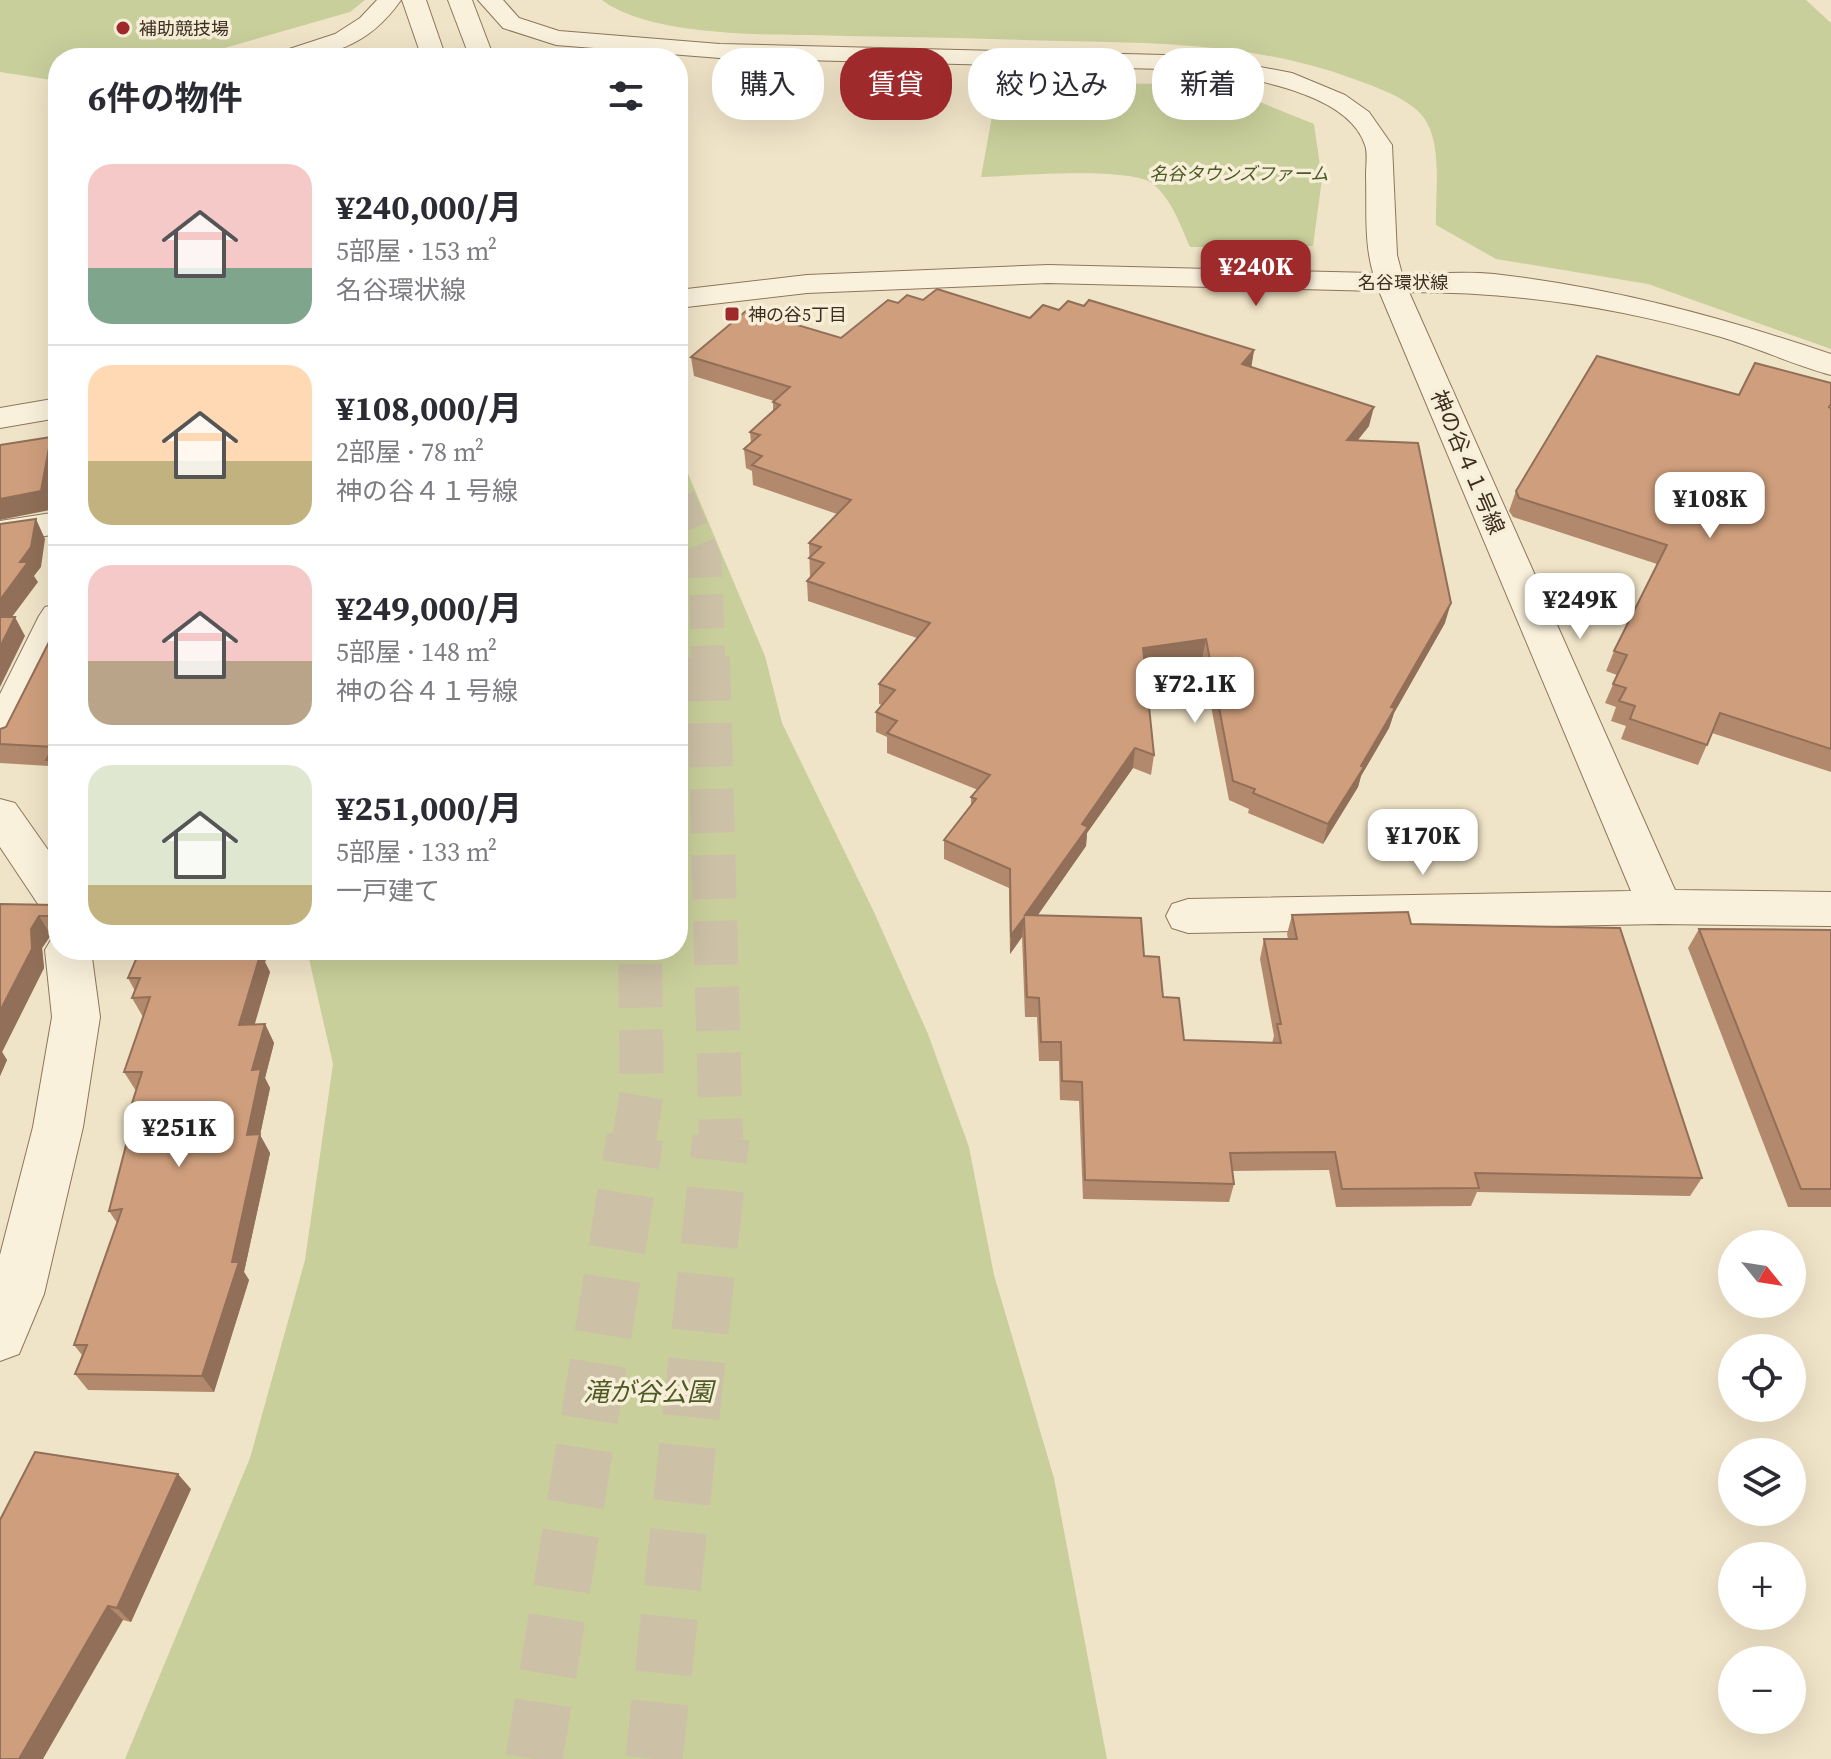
<!DOCTYPE html>
<html lang="ja">
<head>
<meta charset="utf-8">
<style>
  :root { --surface:#fff; --page:#f2f2f3; --text:#2b2b33; --muted:#7c7c81; --line:#e1e1e2; --accent:#9e2a2b }
  body { margin:0; font-family:"Source Serif 4","Noto Sans JP",serif; background:var(--page); color:var(--text); height:100vh; display:flex; flex-direction:column; font-size:30px; white-space:nowrap }
  * { box-sizing:border-box; margin:0 }
  p { font-size:26px; color:var(--muted) }
  .icon { flex:none; width:44px; height:44px; fill:none; stroke:currentColor; stroke-width:2; stroke-linecap:round; stroke-linejoin:round }
  .map { position:relative; flex:1; overflow:hidden }
  .sheet { position:absolute; left:48px; top:48px; width:640px; height:912px; display:flex; flex-direction:column; background:var(--surface); border-radius:32px; box-shadow:0 8px 32px #0002 }
  .sheet>* { flex:none }
  .guide { position:absolute; left:712px; top:48px; width:760px; height:72px; display:flex; gap:16px }
  .needle { width:52px; rotate:120deg }
  .fabs { position:absolute; left:1718px; top:1230px; display:grid; gap:16px }
  .fabs a { display:grid; place-items:center; width:88px; height:88px; border-radius:50%; background:var(--surface); box-shadow:0 8px 32px #0002; font-size:40px }
  .price { position:absolute; translate:-50% -68px; padding:0 18px; border-radius:16px; background:#fff; color:#222; font-size:26px; line-height:52px; filter:drop-shadow(0 2px 4px #0008) }
  .price::after { content:''; position:absolute; left:50%; top:48px; width:24px; height:18px; margin-left:-12px; background:inherit; clip-path:polygon(0 0,100% 0,50% 100%) }
  .price.selected { background:var(--accent); color:#fff }
  ul { padding:0; list-style:none }
  li { display:flex; align-items:center; gap:24px; height:200px; padding:0 40px }
  li+li { border-top:2px solid var(--line) }
  li span { display:grid; place-items:center; flex:none; width:224px; height:160px; border-radius:24px; color:#555 }
  li>.icon { margin-inline-start:auto }
  span .icon { width:96px; height:96px; fill:#fffc; stroke-width:1 }
  li b { font-size:34px }
  h2 { display:flex; justify-content:space-between; align-items:center; height:96px; padding:0 40px; font-size:34px }
  .tag { padding:0 28px; border-radius:32px; background:var(--surface); box-shadow:0 8px 32px #0002; font-size:28px; line-height:72px }
  .tag.selected { background:var(--accent); color:#fff }
  .map>svg:first-child { display:block }
  .green { fill:#c9cf9b }
  .lines { fill:none; stroke-linecap:round; stroke-linejoin:round }
  .minor-tunnel-far2 { stroke:#ccc0a6; stroke-width:34; stroke-dasharray:34 17; stroke-linecap:butt }
  .minor-tunnel-far1 { stroke:#ccc0a6; stroke-width:44; stroke-dasharray:44 22; stroke-linecap:butt }
  .minor-tunnel { stroke:#ccc0a6; stroke-width:57; stroke-dasharray:57 29; stroke-linecap:butt }
  .minor-casing { stroke:#8d765c; stroke-width:2 }
  .minor { fill:#faf1dc; fill-rule:evenodd }
  .wall { fill:#b2896c }
  .shaded-wall { fill:#916f58 }
  .building { fill:#cf9f7d; stroke:#916f58; stroke-width:2 }
  .poi-dot { fill:#9e2a2b; stroke:#f7eed8; stroke-width:3 }
  .labels { text-anchor:middle; dominant-baseline:central; stroke-width:7; stroke-linejoin:round; paint-order:stroke }
  .far-poi-label { font-size:18px; fill:#3d2e20; stroke:#f7eed8; text-anchor:start }
  .far-park-label { font-size:18px; font-style:italic; fill:#4d5a26; stroke:#f7eed8 }
  .far-street-label { font-size:18px; fill:#3d2e20; stroke:#f7eed8 }
  .street-label { font-size:22px; fill:#3d2e20; stroke:#f7eed8 }
  .near-park-label { font-size:26px; font-style:italic; fill:#4d5a26; stroke:#f7eed8 }
</style>
</head>
<body>
<div class="map">
<svg width="1831" height="1759" viewBox="0 0 1831 1759">
  <rect width="100%" height="100%" fill="#f0e4c8"/>
  <g class="green">
    <path d="M0 0H365L350 12 190 58H58V81L0 72Z"/>
    <path d="M602 0H1806L1831 23V349L1648 284 1496 259 1436 225C1435 194 1443 145 1424 118 1410 98 1373 86 1351 78 1257 44 1162 43 1064 41 991 39 918 37 845 36 781 34 653 39 602 0Z"/>
    <path d="M998 83 1201 84 1235 92 1314 124 1322 179 1313 246 1190 247C1180 224 1172 200 1153 184 1131 166 1013 176 981 177Z"/>
    <path d="M678 450 765 656 782 723 874 912 928 1034 969 1147 994 1275 1054 1478 1107 1759H125L250 1458 305 1260 333 1064 307 950H678Z"/>
  </g>
  <g class="lines">
    <path class="minor-tunnel-far2" d="M678 498 705 561 708 659"/>
    <g class="minor-tunnel-far1">
      <path d="M708 657 721 1139"/>
      <path d="M634 1139 642 1092 640 950"/>
    </g>
    <g class="minor-tunnel">
      <path d="M534 1759 635 1137"/>
      <path d="M654 1759 721 1137"/>
    </g>
    <g class="minor-casing">
      <g id="minor">
        <path d="M377 0H401C368 47 329 58 274 58L277 53 335 34 360 18Z"/>
        <path d="M402 0H426L446 58H422Z"/>
        <path d="M448 0H472L494 58H470Z"/>
        <path d="M478 0H503L519 18 559 31 720 44 1203 56 1292 73 1345 95 1369 112 1392 145 1397 255 1402 274C1432 274 1464 271 1494 274 1610 287 1721 317 1831 354V375C1794 365 1758 348 1721 337 1619 307 1516 292 1409 292L1675 890 1831 892V926L1660 924 1188 933 1172 928 1166 916 1172 904 1188 899 1631 891 1379 291 1048 283 807 293 678 308V290L807 275 1048 265 1373 273C1364 242 1367 208 1366 175 1366 166 1368 153 1365 145 1348 92 1249 79 1203 70L720 58 556 45 503 28Z"/>
        <path d="M58 398V418L0 428V408Z"/>
        <path d="M58 512V534L0 543V521Z"/>
        <path d="M58 604V656L14 745 0 749V694L39 616 45 607Z"/>
        <path d="M0 799 15 803 58 864V915L42 910 0 847Z"/>
        <path d="M58 936V950H91L100 1017 83 1127 44 1294 19 1354 0 1361V1255L33 1127 52 1017 45 950 52 938Z"/>
      </g>
    </g>
    <use href="#minor" class="minor"/>
  </g>
  <g class="wall">
    <path d="M923 300 1030 318 1059 310 1254 350 1251 367 1369 426 1358 440 1445 623 1394 713 1389 728 1361 776 1358 787 1323 844 1248 813 1249 809 1229 800 1202 659 1145 668 1154 755 1151 775 1133 768 1087 833 1086 846 1037 916 1144 956 1184 1040 1272 1043 1274 1036 1260 959 1264 939H1288L1287 934 1292 915 1411 924 1702 1178 1690 1196 1477 1192 1471 1206 1336 1207 1329 1170 1232 1171 1234 1184 1229 1202 1083 1199 1079 1101 1060 1100 1059 1061H1039L1037 1017H1025L1022 937 1010 954 1009 888 944 859V840L971 806V797L978 790 887 753V737L876 732V712L882 705 879 704V684L917 638 808 601 807 581 810 577 809 543 837 514 753 485 752 471 746 468 744 449 751 443 750 432 773 411V402L774 401 694 376 691 357 841 338 898 303Z"/>
    <path d="M1739 395 1831 408V772L1712 733 1698 765 1621 739 1626 726 1611 721 1616 707 1605 703 1617 675 1606 671 1614 651 1657 564 1513 517 1509 511 1516 491Z"/>
    <path d="M58 617V783L49 766 0 763V729L6 727 51 638Z"/>
    <path d="M0 904 58 910V935H51L42 948 44 968 2 1052 7 1060 0 1076Z"/>
    <path d="M1699 929 1831 930V1207H1788L1688 948Z"/>
    <path d="M140 950H264L267 957 265 962 270 972 254 1024H265L274 1043 265 1078 270 1088 260 1135 270 1153 244 1272 249 1280 214 1392 88 1390 75 1374 82 1355 74 1345 117 1223 109 1211 130 1128 126 1122 136 1091 124 1072 143 1017 132 998 135 991 128 978Z"/>
    <path d="M191 1489 131 1622 123 1620 0 1759Z"/>
  </g>
  <g class="shaded-wall">
    <path d="M1254 350 1251 369 1242 364Z"/>
    <path d="M1374 407 1369 426 1342 459 1347 440Z"/>
    <path d="M51 437 58 454V463L50 510 0 520V499Z"/>
    <path d="M36 519 45 539 41 567 34 576 38 582 0 633V600Z"/>
    <path d="M1451 603 1445 623 1394 713 1389 728 1361 776 1358 787 1323 844 1328 824 1361 766 1391 707Z"/>
    <path d="M15 617 25 636 0 687V647Z"/>
    <path d="M1206 639 1202 659 1140 668 1143 648Z"/>
    <path d="M1135 748 1133 768 1087 833 1086 846 1024 935 1025 915 1082 824Z"/>
    <path d="M55 905 58 910V931L49 916Z"/>
    <path d="M39 916 51 935 42 948 44 968 2 1052 7 1060 0 1076V1011L31 929Z"/>
    <path d="M1024 918 1022 937 1010 954 1011 935Z"/>
    <path d="M249 950H264L267 957 265 962 270 972 249 1044 239 1025Z"/>
    <path d="M265 1024 274 1043 265 1078 270 1088 260 1135 270 1153 244 1272 249 1280 214 1392 202 1376 232 1262 247 1135 252 1070Z"/>
    <path d="M178 1474 191 1489 131 1622 117 1608Z"/>
    <path d="M108 1606 123 1620 43 1759H19Z"/>
  </g>
  <g class="building">
    <path d="M937 289 1030 318 1043 305 1059 310 1068 301 1084 306 1089 300 1254 350 1242 364 1374 407 1347 440 1418 443 1451 603 1391 707 1395 708 1361 766 1364 767 1328 824 1253 793 1255 789 1233 781 1206 639 1143 648 1154 755 1135 748 1082 824 1088 827 1025 915 1141 918 1144 956 1159 957 1163 997 1179 998 1184 1040 1281 1043 1277 1024H1281L1264 939H1297L1292 915 1408 912 1411 924 1620 928 1702 1178 1475 1173 1479 1188 1342 1189 1335 1152 1230 1153 1234 1184 1085 1180 1082 1082 1062 1081 1061 1042H1041L1039 998 1027 997 1024 918 1011 935 1010 869 944 840 976 799 971 797 990 775 887 733 897 721 876 712 895 690 879 684 930 623 807 581 824 563 809 558 821 547 809 543 851 500 752 465 762 456 744 449 760 435 750 432 780 405 773 402 790 387 691 357 747 310 841 338 888 300 898 303 907 295 923 300Z"/>
    <path d="M1597 356 1739 395 1755 363 1831 383V404L1829 407 1831 408V749L1720 713 1707 745 1630 719 1635 706 1619 701 1626 688 1613 684 1627 655 1614 651 1667 545 1519 498 1516 491Z"/>
    <path d="M51 437 41 491 0 499V445Z"/>
    <path d="M36 519 31 547 20 562H28L0 600V524Z"/>
    <path d="M0 617H15L0 647Z"/>
    <path d="M51 617H58V771H52L58 761 46 760 54 747 0 744V729L6 727 51 638Z"/>
    <path d="M0 904 55 905 49 916H39L31 929 32 949 0 1011Z"/>
    <path d="M1699 929 1831 930V1189H1801Z"/>
    <path d="M140 950H254L253 953 261 952 239 1025 265 1024 252 1070 261 1069 247 1135 260 1134 232 1262H239L202 1376 75 1374 87 1345H74L122 1209 109 1211 132 1122H126L142 1072H124L150 997 132 998 140 978H128Z"/>
    <path d="M35 1452 178 1474 117 1608 108 1606 19 1759H0V1520Z"/>
  </g>
  <g class="poi-dot">
    <circle cx="123" cy="28" r="8"/>
    <rect x="724" y="306" width="16" height="16" rx="4"/>
  </g>
  <g class="labels">
    <g class="far-poi-label">
      <text x="139" y="28">補助競技場</text>
      <text x="748" y="314">神の谷5丁目</text>
    </g>
    <g class="far-park-label">
      <text x="1239" y="173">名谷タウンズファーム</text>
    </g>
    <g class="far-street-label">
      <text x="1403" y="282">名谷環状線</text>
    </g>
    <g class="street-label">
      <text transform="translate(1468 462) rotate(67)">神の谷４１号線</text>
    </g>
    <g class="near-park-label">
      <text x="648" y="1392">滝が谷公園</text>
    </g>
  </g>
</svg>
<div class="fabs">
<a><svg class="needle" viewBox="-14 -14 28 28"><path d="M0-13l5 13h-10z" fill="#e53935"/><path d="M0 13l5-13h-10z" fill="#7c7c81"/></svg></a>
<a><svg class="icon" aria-label="locate" viewBox="0 0 24 24"><circle cx="12" cy="12" r="6"/><path d="M12 2v4M12 18v4M2 12h4M18 12h4"/></svg></a>
<a><svg class="icon" aria-label="layers" viewBox="0 0 24 24"><path d="M12 4l9 5-9 5-9-5zM3 14l9 5 9-5"/></svg></a>
<a>+</a>
<a>−</a>
</div>
<b class="price selected" style="left:1256px;top:308px">¥240K</b>
<b class="price" style="left:1710px;top:540px">¥108K</b>
<b class="price" style="left:1580px;top:641px">¥249K</b>
<b class="price" style="left:1195px;top:725px">¥72.1K</b>
<b class="price" style="left:1423px;top:877px">¥170K</b>
<b class="price" style="left:179px;top:1169px">¥251K</b>
<div class="guide">
<a class="tag">購入</a>
<a class="tag selected">賃貸</a>
<a class="tag">絞り込み</a>
<a class="tag">新着</a>
</div>
<section class="sheet">
<h2>6件の物件<svg class="icon" aria-label="filters" viewBox="0 0 24 24"><path d="M4 7h16M4 17h16"/><circle cx="9" cy="7" r="2"/><circle cx="15" cy="17" r="2"/></svg></h2>
<ul>
<li><span style="background:linear-gradient(#f6c9c9 65%,#7fa58c 0)"><svg class="icon" aria-label="home" viewBox="0 0 24 24"><path d="M3 11l9-7 9 7M6 9v11h12V9"/></svg></span><div><b>¥240,000/月</b><p>5部屋 · 153 m²</p><p>名谷環状線</p></div></li>
<li><span style="background:linear-gradient(#ffd9b3 60%,#c2b280 0)"><svg class="icon" aria-label="home" viewBox="0 0 24 24"><path d="M3 11l9-7 9 7M6 9v11h12V9"/></svg></span><div><b>¥108,000/月</b><p>2部屋 · 78 m²</p><p>神の谷４１号線</p></div></li>
<li><span style="background:linear-gradient(#f6c9c9 60%,#b9a48a 0)"><svg class="icon" aria-label="home" viewBox="0 0 24 24"><path d="M3 11l9-7 9 7M6 9v11h12V9"/></svg></span><div><b>¥249,000/月</b><p>5部屋 · 148 m²</p><p>神の谷４１号線</p></div></li>
<li><span style="background:linear-gradient(#dfe7d0 75%,#c2b280 0)"><svg class="icon" aria-label="home" viewBox="0 0 24 24"><path d="M3 11l9-7 9 7M6 9v11h12V9"/></svg></span><div><b>¥251,000/月</b><p>5部屋 · 133 m²</p><p>一戸建て</p></div></li>
</ul>
</section>
</div>
</body>
</html>
